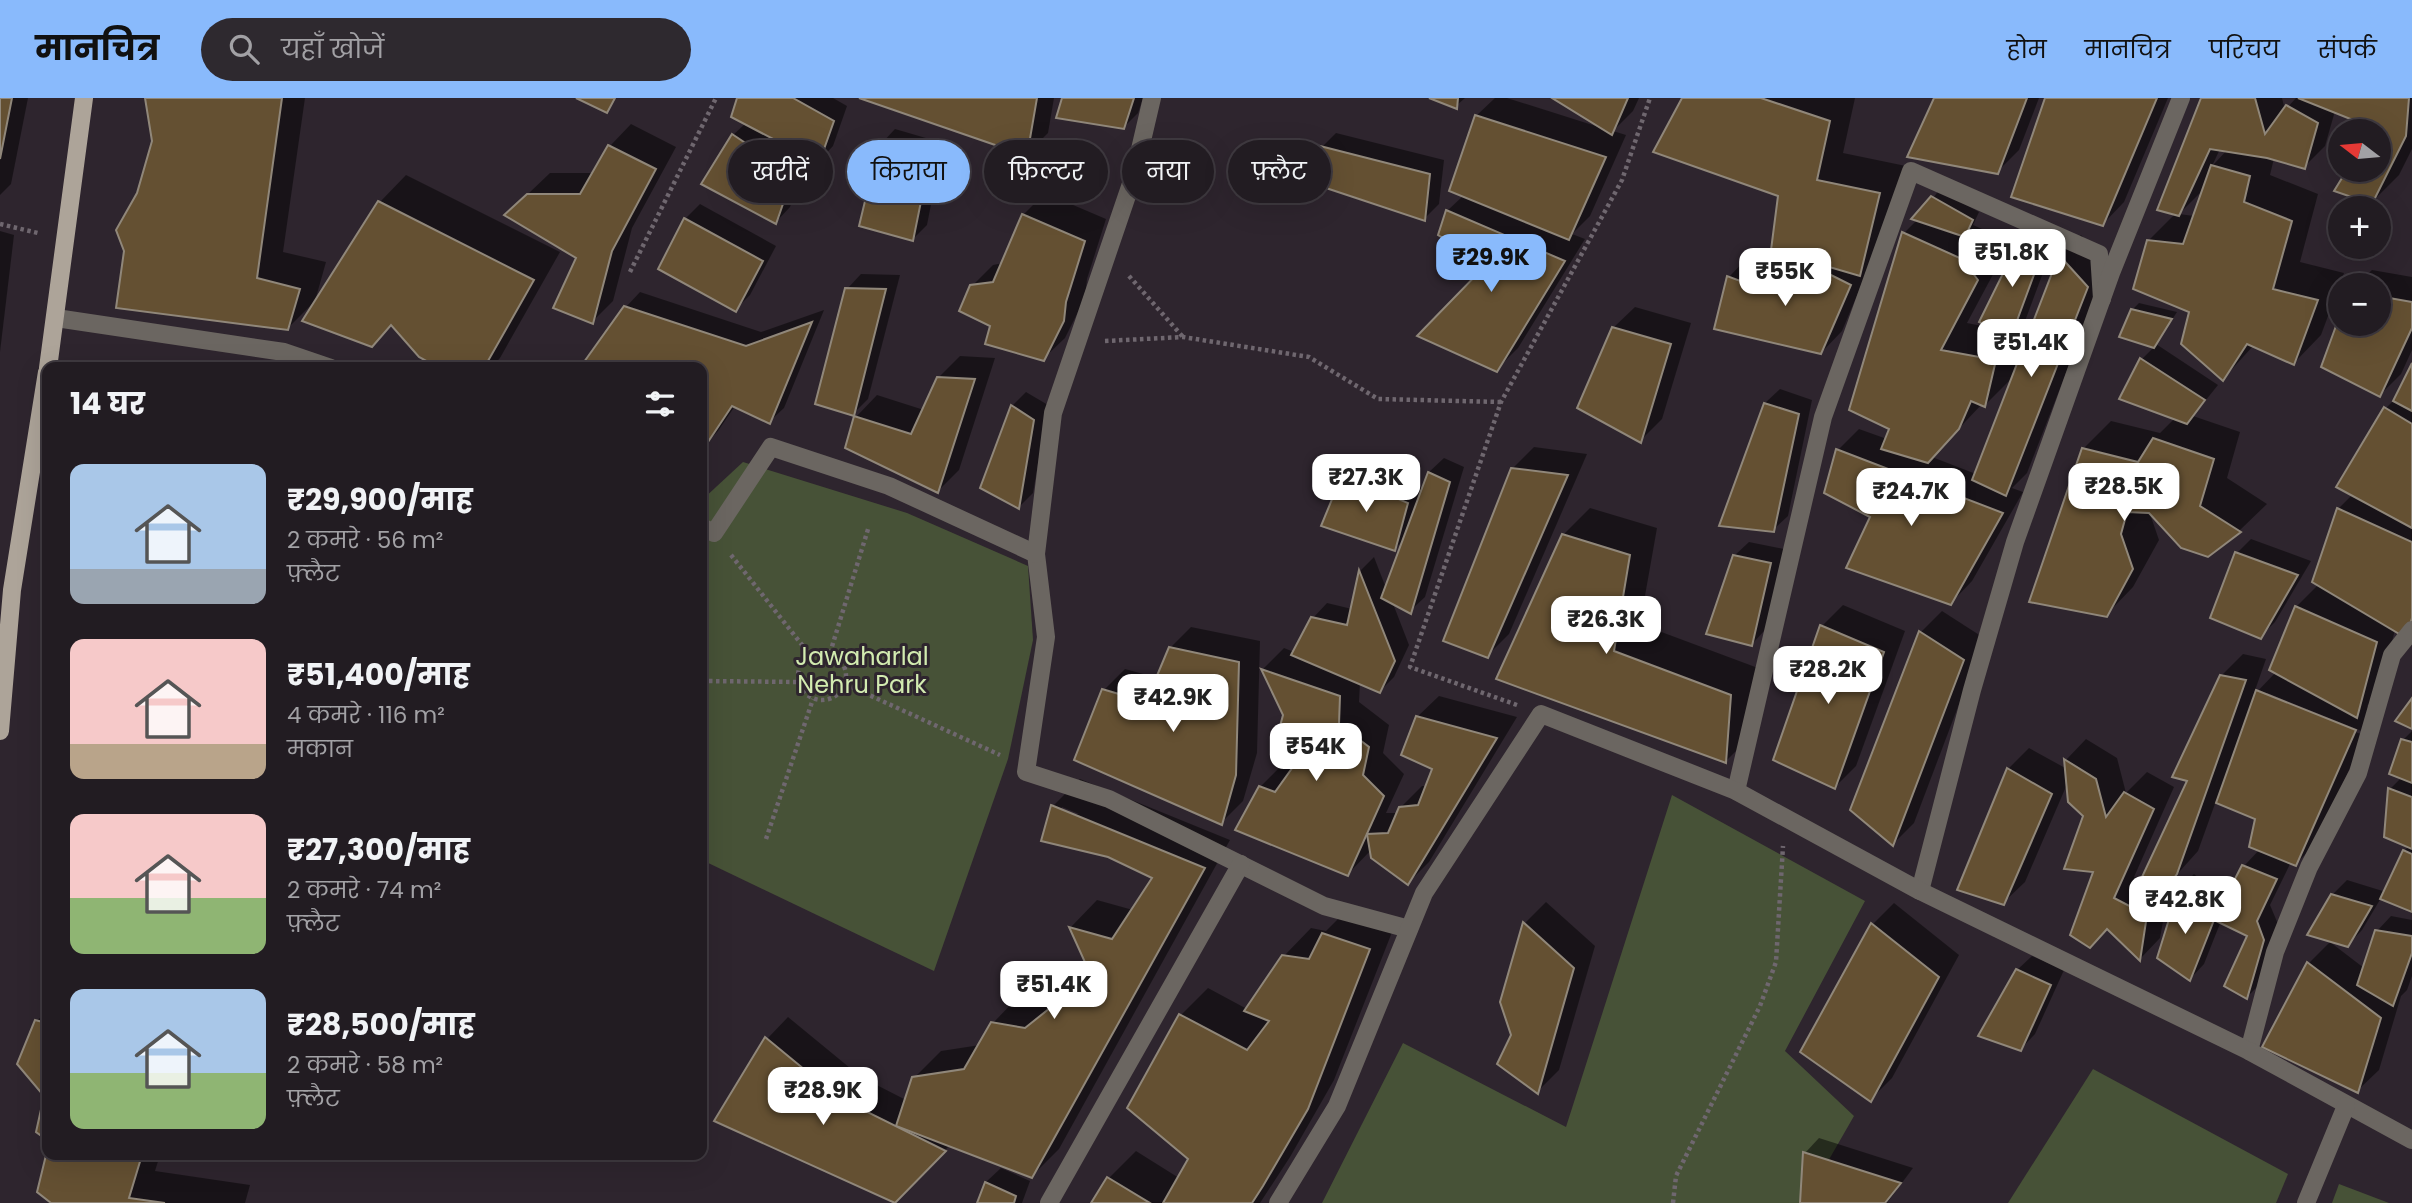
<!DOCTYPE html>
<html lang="hi">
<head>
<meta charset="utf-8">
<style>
  :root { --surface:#221c22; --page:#2e292f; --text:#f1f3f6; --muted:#a2a1a5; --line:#3f3a40; --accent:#89bafc }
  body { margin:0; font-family:Poppins,"Noto Sans Devanagari",sans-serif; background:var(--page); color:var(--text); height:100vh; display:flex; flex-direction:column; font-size:26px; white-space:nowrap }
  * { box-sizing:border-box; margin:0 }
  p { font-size:23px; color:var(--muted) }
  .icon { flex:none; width:38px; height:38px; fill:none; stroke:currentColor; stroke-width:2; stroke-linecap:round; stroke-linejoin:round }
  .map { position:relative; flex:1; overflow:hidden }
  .details { position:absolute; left:42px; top:264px; width:665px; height:798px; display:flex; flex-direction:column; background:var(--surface); border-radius:14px; box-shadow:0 7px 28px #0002,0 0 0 2px var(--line) }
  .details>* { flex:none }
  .guide { position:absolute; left:728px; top:42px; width:665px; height:63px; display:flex; gap:14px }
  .needle { width:46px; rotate:286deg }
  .buttons { position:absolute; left:2328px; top:21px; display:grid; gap:14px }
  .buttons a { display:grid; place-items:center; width:63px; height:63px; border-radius:50%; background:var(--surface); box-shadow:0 7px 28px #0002,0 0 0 2px var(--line); font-size:35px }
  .price { position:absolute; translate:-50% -60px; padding:0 16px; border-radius:14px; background:#fff; color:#222; font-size:23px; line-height:46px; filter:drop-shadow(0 2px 4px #0008) }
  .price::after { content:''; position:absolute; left:50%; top:42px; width:21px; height:16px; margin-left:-10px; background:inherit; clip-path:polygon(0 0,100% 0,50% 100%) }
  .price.selected { background:var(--accent); color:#111 }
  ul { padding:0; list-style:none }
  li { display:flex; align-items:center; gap:21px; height:175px; padding:0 28px }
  li span { display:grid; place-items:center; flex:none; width:196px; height:140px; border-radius:14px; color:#555 }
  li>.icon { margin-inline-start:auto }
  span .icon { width:84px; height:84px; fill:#fffc; stroke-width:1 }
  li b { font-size:30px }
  h2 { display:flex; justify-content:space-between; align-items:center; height:84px; padding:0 28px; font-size:30px }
  .chip { padding:0 24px; border-radius:32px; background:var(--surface); box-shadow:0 7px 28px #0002,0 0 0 2px var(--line); font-size:24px; line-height:63px }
  .chip.selected { background:var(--accent); color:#111 }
  header { display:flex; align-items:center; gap:42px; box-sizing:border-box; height:98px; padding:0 35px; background:var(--accent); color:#111 }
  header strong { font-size:33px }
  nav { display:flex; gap:38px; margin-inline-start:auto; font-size:24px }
  .search { width:490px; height:63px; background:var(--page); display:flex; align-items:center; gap:18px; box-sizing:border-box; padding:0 24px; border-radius:38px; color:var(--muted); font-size:26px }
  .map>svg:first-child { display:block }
  .green { fill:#475237 }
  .shadow { fill:#0007; fill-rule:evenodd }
  .building { fill:#645032; stroke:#90877a; stroke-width:2 }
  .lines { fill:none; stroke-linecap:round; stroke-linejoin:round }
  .path { stroke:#6f676f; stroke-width:4.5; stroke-dasharray:3.5 3.5; stroke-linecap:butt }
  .minor { stroke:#6b6661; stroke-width:18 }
  .primary { stroke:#ada499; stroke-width:18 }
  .labels { text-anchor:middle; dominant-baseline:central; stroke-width:6; stroke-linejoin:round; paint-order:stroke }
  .park-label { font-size:24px; fill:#d2ebb0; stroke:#2e252e }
</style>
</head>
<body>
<header>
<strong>मानचित्र</strong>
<div class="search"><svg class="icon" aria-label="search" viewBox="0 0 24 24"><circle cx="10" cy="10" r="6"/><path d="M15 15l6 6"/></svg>यहाँ खोजें</div>
<nav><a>होम</a><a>मानचित्र</a><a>परिचय</a><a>संपर्क</a></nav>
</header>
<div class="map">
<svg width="2412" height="1105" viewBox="0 0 2412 1105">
  <rect width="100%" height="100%" fill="#2e252e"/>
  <g class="green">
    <path d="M743 364 907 415 1028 468 1033 542 1008 661 934 873 702 762V402Z"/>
    <path d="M1672 697 1865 803 1785 953 1854 1018 1804 1105H1322L1403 945 1566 1029Z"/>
    <path d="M2093 971 2288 1076 2276 1105H2008Z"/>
    <path d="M2339 1086 2389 1105H2332Z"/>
  </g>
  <g class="shadow">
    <path d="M0 0H28L11 86 0 97Z"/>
    <path d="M146 0H305L283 154 326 164 315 203 288 230 138 96 153 43Z"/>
    <path d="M739 0H833L847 8 833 48 819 63 784 44 783 47 806 63 790 109 776 124 733 37 746 25Z"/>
    <path d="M865 0H1054L1048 35 1027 56Z"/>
    <path d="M1063 0H1143L1138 15 1124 29Z"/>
    <path d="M1434 0H1465L1456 8Z"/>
    <path d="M1495 0H1507L1602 30 1555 0H1639L1633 13 1613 33 1626 37 1590 118 1572 136 1585 141 1518 250 1496 272 1490 166 1447 113 1464 97 1476 18Z"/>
    <path d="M1684 0H1855L1843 55 1906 68 1871 164 1842 233 1821 255 1716 230 1729 179 1750 157 1789 172 1797 158 1779 97Z"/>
    <path d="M1936 0H2039L2019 52 1997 74Z"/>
    <path d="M2047 0H2168L2124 104 2103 126Z"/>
    <path d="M2202 0H2282L2285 12 2296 0H2412V51L2399 77 2372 104 2336 92 2349 72H2378V33H2373L2375 29 2335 13 2325 48 2304 69 2274 60 2270 77 2318 96 2300 164 2344 175 2321 237 2294 265 2254 247 2223 281 2191 213 2148 143 2176 115ZM2220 51 2227 52 2214 66H2213ZM2204 91 2194 118 2179 116Z"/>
    <path d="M631 26 676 49 632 130 613 203 592 224 578 160 507 116 550 75H594L610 48Z"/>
    <path d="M895 31 943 45 927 127 913 141 881 46Z"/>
    <path d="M1336 35 1444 62 1439 106 1424 121 1322 49Z"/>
    <path d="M406 77 560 154 500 260 491 270H442L392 226 371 247 379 105Z"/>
    <path d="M1939 92 1979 114 1973 127 1989 134 2005 154 1967 225 1992 230 2023 138 2037 124 2056 140 2025 223 2014 234 2022 235 2014 273H2016L2060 158 2081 137 2108 167 2027 375 2012 390 2023 394 1972 483 1951 505 1872 418 1838 352 1859 331 1887 341 1892 330 1904 135 1918 121ZM2014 278 1976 376 1932 359 1982 306 1985 307Z"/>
    <path d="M1045 95 1106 121 1087 181 1085 200 1065 240 1043 261 992 227 972 188 993 167 1003 165 1023 117Z"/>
    <path d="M700 106 776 148 750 197 735 212 661 171 685 121Z"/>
    <path d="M0 133 14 137 0 254Z"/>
    <path d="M2372 172 2412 179V252L2401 276 2380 297 2340 226H2378V187H2356Z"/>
    <path d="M861 176 900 177 868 301 853 316 847 191Z"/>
    <path d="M640 194 761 234 824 212 784 310 769 324 735 308 718 333 704 348 702 346V270L626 209Z"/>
    <path d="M2139 205 2177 214 2156 246 2218 287 2193 318 2240 334 2227 380 2267 406 2240 432 2208 457 2149 413 2159 442 2133 489 2106 517 2083 351 2111 323 2160 335 2175 320 2122 300 2142 261 2154 249 2132 212Z"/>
    <path d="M1635 209 1691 225 1662 321 1641 342 1613 230Z"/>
    <path d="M960 258 995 260 959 372 938 393 856 319 877 297 924 312 938 280Z"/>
    <path d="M2412 268V531L2395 532 2378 597 2367 608 2376 611 2317 744 2296 766 2291 764 2270 807 2278 826 2261 885 2247 899 2250 838 2221 823 2204 866 2190 881 2180 790 2194 776 2225 804 2244 768 2260 751 2257 720 2216 703 2198 753 2162 793 2168 796 2160 840 2140 861 2096 773 2085 717 2068 684 2025 784 2003 805 2008 671 2029 650 2067 671 2066 662 2086 641 2117 660 2126 695 2147 674 2174 689 2134 779 2153 788 2190 682 2221 578 2243 556 2266 561 2253 598 2276 574 2296 509 2319 486 2338 411 2353 396 2386 310 2397 299ZM2267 595 2364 634 2363 637 2267 599Z"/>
    <path d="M1780 291 1812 302 1788 418 1773 432 1765 305Z"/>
    <path d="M1026 294 1048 307 1033 395 1019 409 1012 308Z"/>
    <path d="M1534 349 1587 356 1509 536 1487 558 1512 371Z"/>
    <path d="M1444 360 1464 369 1425 499 1410 513 1392 503 1409 547 1394 579 1380 593 1360 585 1359 604 1389 627 1383 655 1404 676 1386 715H1398L1400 710 1422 688H1427L1434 670 1417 619 1439 598 1517 619 1429 764 1408 785 1371 752 1348 776 1260 689 1282 667 1293 672 1303 647 1285 617 1263 571 1284 550 1294 554 1313 520 1327 505 1352 511 1361 472 1374 459 1386 490 1404 441 1395 451 1323 427 1344 378 1358 363 1423 391 1429 374Z"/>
    <path d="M1590 410 1657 430 1640 526 1758 570 1753 636 1726 663 1499 580 1563 437Z"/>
    <path d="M2251 441 2311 463 2275 524 2260 539 2237 455Z"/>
    <path d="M1749 444 1784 451 1766 531 1752 546 1734 458Z"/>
    <path d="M1843 507 1905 533 1856 668 1835 689 1775 661 1822 528Z"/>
    <path d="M1942 513 1984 540 1914 725 1893 746 1852 711 1921 534Z"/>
    <path d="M1191 529 1260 543 1257 655 1243 703 1222 724 1104 592 1125 571 1158 580 1170 550Z"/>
    <path d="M2412 633V812L2381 800 2362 832 2348 847 2332 797 2347 782 2386 794 2404 753 2409 748 2390 691 2402 679 2403 642Z"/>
    <path d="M1080 681 1230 742 1059 1051 1032 1078 950 1047 895 1103 767 941 788 919 861 979 906 1002 914 980 941 953 980 947 993 925 1020 897 1054 904 1091 874 1071 829 1097 802 1133 812 1154 779 1053 708ZM1062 709 1079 716H1070L1060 712Z"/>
    <path d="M1546 804 1595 848 1559 972 1538 993 1513 937 1502 904 1525 825Z"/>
    <path d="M1894 805 1959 857 1892 980 1870 1002 1802 954 1873 826Z"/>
    <path d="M1351 808 1396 824 1334 982 1290 1059 1260 1105H1093L1109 1080 1136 1053 1179 1080 1190 1060 1181 917 1208 890 1247 911 1284 858 1311 830 1326 833Z"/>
    <path d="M2391 818 2412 822V878L2407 892 2401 898 2379 972 2357 993 2264 949 2309 865 2330 844 2364 870 2377 833Z"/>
    <path d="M2032 858 2064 872 2035 936 2021 951 2017 872Z"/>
    <path d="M47 912V1040L38 1033 46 997 37 923Z"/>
    <path d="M1819 1040 1913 1070 1887 1105H1802L1805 1055Z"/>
    <path d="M48 1057H160L155 1073 250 1087 245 1105H52Z"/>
    <path d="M1001 1070 1030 1083 1022 1105H979L986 1084Z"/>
  </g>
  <g class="building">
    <path d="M0 0H12L0 61Z"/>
    <path d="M145 0H282L257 180 300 191 288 232 116 210 124 153 116 132 137 95 152 43Z"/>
    <path d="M576 0H615L607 15Z"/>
    <path d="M737 0H793L834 23 819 65 731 19Z"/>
    <path d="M859 0H1037L1027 58Z"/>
    <path d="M1062 0H1134L1124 31 1056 20Z"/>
    <path d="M1429 0H1458L1457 11Z"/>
    <path d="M1552 0H1628L1612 37Z"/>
    <path d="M1682 0H1761L1830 23 1817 82 1880 95 1860 178 1771 152 1778 98 1653 54Z"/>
    <path d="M1934 0H2027L1998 76 1907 59Z"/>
    <path d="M2045 0H2157L2103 128 2011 99Z"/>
    <path d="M2201 0H2255L2265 36 2286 7 2318 25 2305 71 2267 60 2210 51 2179 118 2157 112Z"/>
    <path d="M2298 0H2409L2406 38 2372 106 2334 93 2347 72H2378V33H2371L2373 30Z"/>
    <path d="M1475 17 1606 59 1569 142 1449 93Z"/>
    <path d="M732 36 793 77 776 126 701 86Z"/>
    <path d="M879 45 930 59 913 143 859 128Z"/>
    <path d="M608 47 656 71 612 153 593 226 553 210 576 160 504 117 527 96H580Z"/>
    <path d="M1320 48 1430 76 1425 123 1311 85Z"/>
    <path d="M2211 67 2250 78 2244 104 2292 123 2273 191 2318 202 2294 267 2247 246 2223 283 2181 246 2189 214 2133 191 2147 142 2183 146Z"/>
    <path d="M1931 98 1973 122 1965 139 1911 121Z"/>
    <path d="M378 103 534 182 484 270H439L419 259 391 227 372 249 302 223Z"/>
    <path d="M1446 112 1565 163 1497 274 1417 238 1487 166 1438 137Z"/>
    <path d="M1022 116 1085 143 1066 204 1064 223 1044 263 985 246 990 228 959 213 970 187 993 184Z"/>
    <path d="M684 120 763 163 736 214 658 171Z"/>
    <path d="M1902 134 1962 161 1978 182 1941 252 1996 262 1985 309 1971 303 1959 331 1928 365 1881 351 1889 331 1849 312Z"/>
    <path d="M2022 137 2042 155 2011 239 1979 224Z"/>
    <path d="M2059 157 2088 189 2006 398 1972 382Z"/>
    <path d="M1795 159 1851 187 1821 256 1714 231 1727 178 1773 195Z"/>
    <path d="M845 190 886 191 854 318 815 306Z"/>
    <path d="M2378 198 2412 204V230L2380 299 2321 269 2340 217V226H2378Z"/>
    <path d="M624 208 746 248 812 224 770 326 732 308 704 350 702 348V270H592L584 264Z"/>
    <path d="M2131 211 2172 221 2154 250 2119 239Z"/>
    <path d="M1612 229 1671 246 1641 345 1577 310Z"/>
    <path d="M2140 260 2205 302 2187 326 2119 301Z"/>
    <path d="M2412 265V313L2393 303Z"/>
    <path d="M937 279 975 281 938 395 845 350 854 318 911 336Z"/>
    <path d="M1764 305 1799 316 1774 434 1719 428Z"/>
    <path d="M1011 307 1034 322 1019 411 980 390Z"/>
    <path d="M2384 309 2412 326V430L2336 389Z"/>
    <path d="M2153 340 2214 361 2200 408 2241 434 2208 459 2181 450 2149 415 2127 414 2121 436 2133 471 2107 519 2029 504 2082 350 2138 364Z"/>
    <path d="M1836 351 2003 415 1951 507 1846 470 1870 419 1824 395Z"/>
    <path d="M1511 370 1568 377 1488 560 1443 543Z"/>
    <path d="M1428 374 1450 384 1411 516 1381 500Z"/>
    <path d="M1342 377 1408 405 1395 453 1321 428Z"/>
    <path d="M2337 410 2412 444V520L2406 540 2312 484Z"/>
    <path d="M1562 436 1630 457 1614 553 1731 597 1726 665 1496 581Z"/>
    <path d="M2235 454 2298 477 2261 541 2210 520Z"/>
    <path d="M1733 457 1771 465 1752 548 1706 536Z"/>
    <path d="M1359 472 1395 563 1380 595 1291 557 1311 519 1347 527Z"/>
    <path d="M2295 508 2377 544 2357 620 2269 572Z"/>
    <path d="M1820 527 1884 554 1835 691 1773 662Z"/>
    <path d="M1919 533 1964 562 1893 748 1850 712Z"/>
    <path d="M1169 549 1239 564 1236 677 1222 727 1074 662 1102 591 1146 604Z"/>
    <path d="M1261 571 1340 598 1339 626 1369 649 1363 677 1384 698 1348 778 1235 732 1259 688 1275 694 1295 666 1301 648 1278 636 1283 617Z"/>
    <path d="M2220 577 2246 582 2177 776 2161 797 2142 779 2187 683 2172 679Z"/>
    <path d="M2256 592 2356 632 2296 768 2249 749 2255 721 2216 705Z"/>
    <path d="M2412 600V631L2395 623Z"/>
    <path d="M1416 618 1497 640 1408 787 1371 760 1367 736 1388 735 1399 709 1418 707 1432 671 1401 657Z"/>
    <path d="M2401 641 2412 644V685L2389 676Z"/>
    <path d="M2064 661 2096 681 2106 719 2124 694 2154 711 2114 800 2147 817 2140 863 2107 831 2090 850 2070 837 2093 774 2064 771 2083 718 2068 704Z"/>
    <path d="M2007 670 2052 696 2004 807 1957 792Z"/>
    <path d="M2388 690 2412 699V751L2384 739Z"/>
    <path d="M1051 707 1205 770 1032 1080 896 1028 912 979 964 971 991 924 1025 930 1065 898 1089 873 1069 829 1112 841 1152 780 1108 759 1041 743Z"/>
    <path d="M2403 752 2412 756V814L2380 801Z"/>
    <path d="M2242 767 2277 781 2257 823 2264 842 2247 901 2224 888 2247 838 2214 822Z"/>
    <path d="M2179 789 2214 822 2190 883 2157 860Z"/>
    <path d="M2331 796 2372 808 2348 849 2307 837Z"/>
    <path d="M1523 824 1574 870 1538 996 1497 966 1511 937 1500 904Z"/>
    <path d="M1871 825 1939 879 1871 1004 1800 954Z"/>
    <path d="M2375 832 2412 838V855L2393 908 2357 887Z"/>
    <path d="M1322 835 1370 851 1308 1011 1263 1088 1252 1105H1163L1188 1061 1127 1010 1179 916 1247 952 1269 923 1244 913 1282 857 1309 861Z"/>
    <path d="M2307 864 2381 920 2358 995 2262 949Z"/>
    <path d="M2016 871 2051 887 2021 953 1978 938Z"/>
    <path d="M35 922 47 925V1042L36 1034 44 998 17 966Z"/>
    <path d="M765 939 839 1000 946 1053 895 1105 714 1023Z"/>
    <path d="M47 1053V1057H142L129 1100 165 1105H51L37 1094Z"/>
    <path d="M1803 1054 1901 1085 1885 1105H1800Z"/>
    <path d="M1107 1079 1150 1105H1091Z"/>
    <path d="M985 1084 1016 1098 1014 1105H977Z"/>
  </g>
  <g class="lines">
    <g class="path">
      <path d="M0 126 38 135"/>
      <path d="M630 174 716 0"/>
      <path d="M1129 178 1183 239"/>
      <path d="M1105 243 1183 239 1309 259 1378 301 1501 304"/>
      <path d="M731 457 810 557"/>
      <circle cx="822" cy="578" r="24"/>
      <path d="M830 555 869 428"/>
      <path d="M702 583 798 584"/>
      <path d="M845 586 1000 657"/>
      <path d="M1517 607 1410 569 1501 304 1622 82 1650 0"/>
      <path d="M766 741 813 601"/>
      <path d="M1673 1105 1676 1078 1760 908 1776 864 1783 748"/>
    </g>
    <g class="minor">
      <path d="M56 220 284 254 331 270"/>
      <path d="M702 429 714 435 771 349 889 388 1036 456 1046 539 1026 674 1109 701 1324 808 1409 831"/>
      <path d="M1036 456 1053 315 1134 77 1152 0"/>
      <path d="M1736 693 1823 319 1911 73 2099 156 2102 201"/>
      <path d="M1920 793 1972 592 2015 444 2111 175 2181 0"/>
      <path d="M2249 953 2275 854 2309 769 2358 675 2392 557 2412 532"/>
      <path d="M1049 1105 1241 766"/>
      <path d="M1278 1105 1337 1008 1424 795 1541 616 1736 693 1920 793 2249 953 2412 1042"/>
      <path d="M2306 1105 2346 1008"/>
    </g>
    <g class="primary">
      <path d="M48 270 84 0"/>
      <path d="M0 633 12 492 47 274"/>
    </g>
  </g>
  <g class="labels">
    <g class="park-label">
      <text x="862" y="558">Jawaharlal<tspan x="862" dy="28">Nehru Park</tspan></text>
    </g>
  </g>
</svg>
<div class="buttons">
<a><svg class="needle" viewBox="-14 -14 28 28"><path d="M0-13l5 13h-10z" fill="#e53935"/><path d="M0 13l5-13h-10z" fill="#a2a1a5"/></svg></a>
<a>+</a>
<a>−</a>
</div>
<b class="price" style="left:2012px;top:191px">₹51.8K</b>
<b class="price selected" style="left:1491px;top:196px">₹29.9K</b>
<b class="price" style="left:1785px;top:210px">₹55K</b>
<b class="price" style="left:2031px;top:281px">₹51.4K</b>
<b class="price" style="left:1366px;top:416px">₹27.3K</b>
<b class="price" style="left:2124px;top:425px">₹28.5K</b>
<b class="price" style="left:1911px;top:430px">₹24.7K</b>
<b class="price" style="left:1606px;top:558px">₹26.3K</b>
<b class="price" style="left:1828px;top:608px">₹28.2K</b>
<b class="price" style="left:1173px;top:636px">₹42.9K</b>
<b class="price" style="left:1316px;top:685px">₹54K</b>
<b class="price" style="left:2185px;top:838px">₹42.8K</b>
<b class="price" style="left:1054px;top:923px">₹51.4K</b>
<b class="price" style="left:823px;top:1029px">₹28.9K</b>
<div class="guide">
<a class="chip">खरीदें</a>
<a class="chip selected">किराया</a>
<a class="chip">फ़िल्टर</a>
<a class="chip">नया</a>
<a class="chip">फ़्लैट</a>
</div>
<section class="details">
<h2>14 घर<svg class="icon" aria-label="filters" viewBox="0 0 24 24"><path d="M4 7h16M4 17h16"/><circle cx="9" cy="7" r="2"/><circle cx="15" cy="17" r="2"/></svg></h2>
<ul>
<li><span style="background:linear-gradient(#a9c7e8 75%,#9aa5b1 0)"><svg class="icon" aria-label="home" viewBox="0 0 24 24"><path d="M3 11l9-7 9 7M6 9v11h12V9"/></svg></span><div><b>₹29,900/माह</b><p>2 कमरे · 56 m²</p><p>फ़्लैट</p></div></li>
<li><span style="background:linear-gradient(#f6c9c9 75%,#b9a48a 0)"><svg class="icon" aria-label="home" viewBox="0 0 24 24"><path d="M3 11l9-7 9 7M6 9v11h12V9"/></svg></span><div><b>₹51,400/माह</b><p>4 कमरे · 116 m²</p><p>मकान</p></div></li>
<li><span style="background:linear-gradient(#f6c9c9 60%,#8fb573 0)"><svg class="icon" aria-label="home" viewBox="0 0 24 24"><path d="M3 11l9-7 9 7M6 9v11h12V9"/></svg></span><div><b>₹27,300/माह</b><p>2 कमरे · 74 m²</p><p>फ़्लैट</p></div></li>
<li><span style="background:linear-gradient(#a9c7e8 60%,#8fb573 0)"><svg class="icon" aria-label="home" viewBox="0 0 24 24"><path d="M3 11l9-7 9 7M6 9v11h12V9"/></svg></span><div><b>₹28,500/माह</b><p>2 कमरे · 58 m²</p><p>फ़्लैट</p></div></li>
</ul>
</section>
</div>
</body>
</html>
